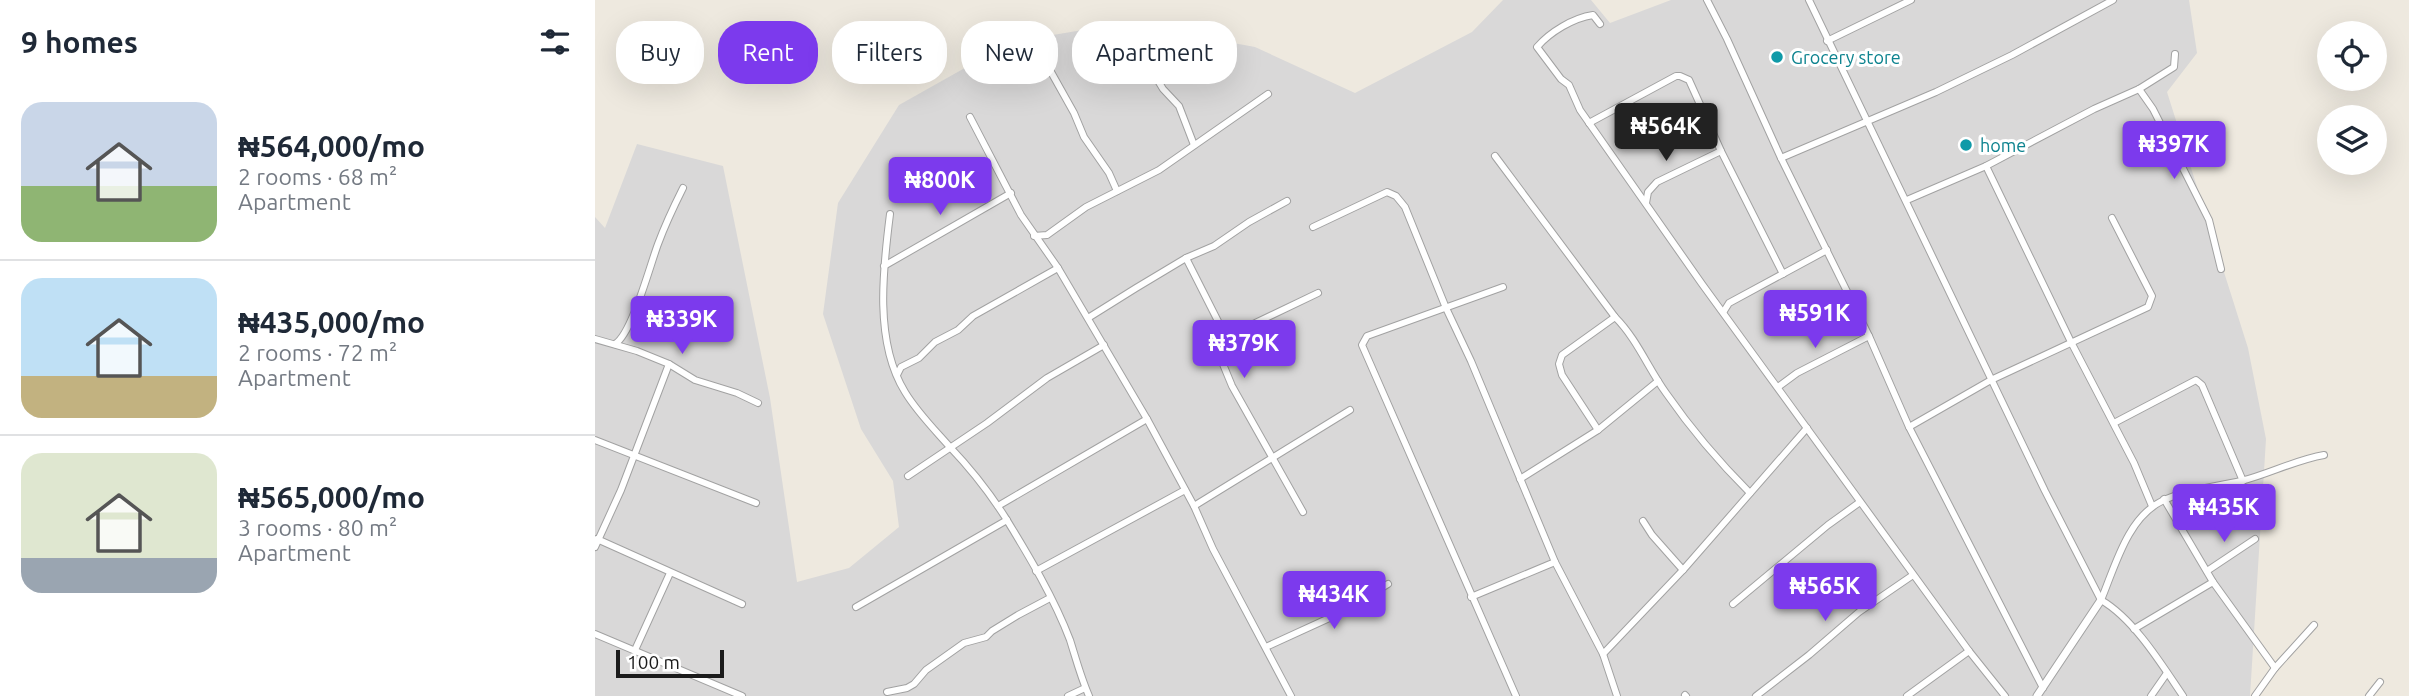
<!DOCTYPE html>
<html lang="en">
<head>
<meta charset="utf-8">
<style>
  :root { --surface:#fff; --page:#f6f6f7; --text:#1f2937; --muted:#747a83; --line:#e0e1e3; --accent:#7c3aed }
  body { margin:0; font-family:Ubuntu,sans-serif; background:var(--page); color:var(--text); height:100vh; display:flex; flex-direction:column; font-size:26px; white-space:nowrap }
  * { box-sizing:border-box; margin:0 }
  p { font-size:23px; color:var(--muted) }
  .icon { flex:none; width:38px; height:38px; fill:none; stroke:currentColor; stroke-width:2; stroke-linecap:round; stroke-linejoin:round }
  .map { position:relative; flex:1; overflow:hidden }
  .panel { display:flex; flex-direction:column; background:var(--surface); width:595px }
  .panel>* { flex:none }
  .banner { position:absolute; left:21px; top:21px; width:665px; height:63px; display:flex; gap:14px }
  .tools { position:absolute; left:1722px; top:21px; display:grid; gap:14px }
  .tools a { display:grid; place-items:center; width:70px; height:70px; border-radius:50%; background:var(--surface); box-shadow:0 7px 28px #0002; font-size:35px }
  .scale { position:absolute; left:21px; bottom:18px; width:108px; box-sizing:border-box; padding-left:7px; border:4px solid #1b1b1b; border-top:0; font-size:19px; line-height:24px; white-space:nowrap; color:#1b1b1b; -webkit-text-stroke:5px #fff; paint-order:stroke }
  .price { position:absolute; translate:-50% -60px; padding:0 16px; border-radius:7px; background:var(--accent); color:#fff; font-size:23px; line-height:46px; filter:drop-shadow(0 2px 4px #0008) }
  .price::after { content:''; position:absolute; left:50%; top:42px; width:21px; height:16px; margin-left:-10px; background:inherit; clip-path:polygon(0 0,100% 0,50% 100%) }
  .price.selected { background:#222; color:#fff }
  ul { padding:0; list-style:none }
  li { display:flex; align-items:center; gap:21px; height:175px; padding:0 21px }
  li+li { border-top:2px solid var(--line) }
  li span { display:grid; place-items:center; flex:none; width:196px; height:140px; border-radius:21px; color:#555 }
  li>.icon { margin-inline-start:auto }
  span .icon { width:84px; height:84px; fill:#fffc; stroke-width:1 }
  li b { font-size:30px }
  h2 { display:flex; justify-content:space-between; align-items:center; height:84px; padding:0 21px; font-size:30px }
  .pill { padding:0 24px; border-radius:28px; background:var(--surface); box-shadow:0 7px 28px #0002; font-size:24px; line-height:63px }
  .pill.selected { background:var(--accent); color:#fff }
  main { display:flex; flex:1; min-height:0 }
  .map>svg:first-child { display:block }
  .residential { fill:#d9d8d8 }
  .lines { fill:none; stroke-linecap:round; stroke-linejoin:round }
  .minor-casing { stroke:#a2a2a2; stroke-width:8 }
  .tertiary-casing { stroke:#a2a2a2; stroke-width:9 }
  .minor { stroke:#fff; stroke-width:6 }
  .tertiary { stroke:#fff; stroke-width:7 }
  .culture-dot { fill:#0f9aa8; stroke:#fff; stroke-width:2.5 }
  .labels { text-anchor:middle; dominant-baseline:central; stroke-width:6; stroke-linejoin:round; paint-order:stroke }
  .culture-label { font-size:18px; fill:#0d838f; stroke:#fff; text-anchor:start }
</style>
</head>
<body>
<main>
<section class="panel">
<h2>9 homes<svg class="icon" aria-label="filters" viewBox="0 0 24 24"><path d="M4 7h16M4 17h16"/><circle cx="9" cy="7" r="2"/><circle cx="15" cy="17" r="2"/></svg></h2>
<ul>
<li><span style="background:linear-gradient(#c9d6e8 60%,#8fb573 0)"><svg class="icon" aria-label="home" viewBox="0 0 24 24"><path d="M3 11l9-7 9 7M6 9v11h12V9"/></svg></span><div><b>₦564,000/mo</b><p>2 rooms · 68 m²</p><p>Apartment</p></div></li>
<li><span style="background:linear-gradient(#bfe0f5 70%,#c2b280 0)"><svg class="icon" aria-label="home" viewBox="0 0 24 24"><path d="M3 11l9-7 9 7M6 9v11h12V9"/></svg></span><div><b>₦435,000/mo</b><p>2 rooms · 72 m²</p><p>Apartment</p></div></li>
<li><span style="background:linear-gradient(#dfe7d0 75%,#9aa5b1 0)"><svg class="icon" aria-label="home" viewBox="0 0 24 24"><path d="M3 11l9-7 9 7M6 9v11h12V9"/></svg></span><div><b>₦565,000/mo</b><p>3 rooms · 80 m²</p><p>Apartment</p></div></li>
</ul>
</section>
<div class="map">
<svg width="1814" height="696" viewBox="0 0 1814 696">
  <rect width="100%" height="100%" fill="#eee9df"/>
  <path class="residential" d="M908 0H996L1015 23 1076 0H1594L1602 53 1572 92 1653 348 1671 439 1655 696H0V217L10 228 42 144 128 166 175 398 202 582 254 568 304 527 298 481 266 429 228 314 243 203 304 105 416 42 529 23 660 47 760 93 877 32Z"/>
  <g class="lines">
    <g class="minor-casing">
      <g id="minor">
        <path d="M1112 0 1132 39 1186 158 1274 336 1314 427 1448 688"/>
        <path d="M1214 0 1450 491 1506 600C1539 619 1567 665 1588 696"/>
        <path d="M1005 24 998 15C978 18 955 32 942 47L966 79 974 85 985 110 1107 284 1374 651 1410 696"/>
        <path d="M1232 41 1316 0"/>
        <path d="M548 56 568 89 584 106 599 145"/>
        <path d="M451 63 479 113 489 137 514 173 522 191"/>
        <path d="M1544 89 1558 109 1614 220 1626 269"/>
        <path d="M375 117 426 215 463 268 552 419 599 506 618 549 696 696"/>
        <path d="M994 123 1081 76H1085L1094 80 1126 151 1188 274"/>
        <path d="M900 156 1020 317C1042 339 1053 368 1071 393 1096 429 1124 462 1155 493"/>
        <path d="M1186 158 1341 92 1417 55 1518 0"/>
        <path d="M1391 166 1476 342 1539 463 1557 506"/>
        <path d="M1312 200 1391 166 1499 109 1544 89 1579 67 1580 54"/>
        <path d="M1051 203 1053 192 1062 182 1126 151"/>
        <path d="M295 214C288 269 279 342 310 392 322 412 339 429 354 446 375 468 394 492 410 517 434 556 459 598 475 640 481 659 486 678 494 696"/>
        <path d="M718 227 792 192 801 196 810 207 851 308 876 361 960 562 1008 654 1022 696"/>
        <path d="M439 236 452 235 491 207 564 170 673 94"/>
        <path d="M591 258 631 337 630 341 623 346V352L637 386 708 512"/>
        <path d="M289 266 416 193"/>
        <path d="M908 287 772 336 767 345 921 696"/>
        <path d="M1129 311 1134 303 1232 250"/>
        <path d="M493 318 541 288 591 258 619 246 654 222 692 201"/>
        <path d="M631 337 723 293"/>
        <path d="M0 339 42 351 74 364 100 380 142 393 163 403"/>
        <path d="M20 344C37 334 55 265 63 244 70 225 79 206 88 188"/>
        <path d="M302 375 306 367 324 358 340 342 363 330 378 316 463 268"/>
        <path d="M1183 387 1202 373 1274 336"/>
        <path d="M1519 423 1601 380 1607 385 1648 481"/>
        <path d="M1314 427 1396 380 1553 307 1557 296 1517 218"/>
        <path d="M1003 430 967 375 964 364 967 355 1020 317"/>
        <path d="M0 440 161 503"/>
        <path d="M313 476 392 423 452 378 509 345"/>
        <path d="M925 479 1003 430 1063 381"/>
        <path d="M1569 499 1618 582 1680 668"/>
        <path d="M403 506 552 419"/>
        <path d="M599 506 755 410"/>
        <path d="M1048 521 1057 535 1088 570"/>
        <path d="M2 539 147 604"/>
        <path d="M0 547 26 490 74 364"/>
        <path d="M441 571 590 490"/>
        <path d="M1612 571 1660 539"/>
        <path d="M876 597 960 562"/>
        <path d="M1506 600C1520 567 1532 518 1567 501 1591 489 1621 487 1646 481 1674 474 1700 460 1729 455"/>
        <path d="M1138 604 1233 525 1265 502"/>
        <path d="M261 607 412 520"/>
        <path d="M1539 629 1618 582"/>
        <path d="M0 634 147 696"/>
        <path d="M671 647 743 614 793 584"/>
        <path d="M40 650 75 573"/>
        <path d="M1008 654 1088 570 1212 428"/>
        <path d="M292 692 312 688 319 684 331 670 369 643 391 637 397 631 423 615 455 598"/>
        <path d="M1090 695 1091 696"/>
        <path d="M473 696 490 688"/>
        <path d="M1161 696 1214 655 1264 612 1318 575"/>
        <path d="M1312 696 1374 651"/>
        <path d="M1556 696 1572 673"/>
        <path d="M1660 696 1680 668 1719 625"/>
        <path d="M1774 696 1785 682"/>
      </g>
    </g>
    <g class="tertiary-casing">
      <path id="tertiary" d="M1442 696 1506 600"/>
    </g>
    <use href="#minor" class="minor"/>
    <use href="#tertiary" class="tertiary"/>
  </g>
  <g class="culture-dot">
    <circle cx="1182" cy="57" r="7"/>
    <circle cx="1371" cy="145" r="7"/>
  </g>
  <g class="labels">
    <g class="culture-label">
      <text x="1196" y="57">Grocery store</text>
      <text x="1385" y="145">home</text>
    </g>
  </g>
</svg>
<div class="tools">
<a><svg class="icon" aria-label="locate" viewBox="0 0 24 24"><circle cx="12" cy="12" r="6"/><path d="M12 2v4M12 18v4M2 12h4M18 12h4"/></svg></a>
<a><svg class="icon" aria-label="layers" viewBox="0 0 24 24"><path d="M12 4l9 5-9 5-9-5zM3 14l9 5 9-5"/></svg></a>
</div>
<div class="scale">100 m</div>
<b class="price selected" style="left:1071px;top:163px">₦564K</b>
<b class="price" style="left:1579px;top:181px">₦397K</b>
<b class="price" style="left:345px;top:217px">₦800K</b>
<b class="price" style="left:1220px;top:350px">₦591K</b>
<b class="price" style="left:87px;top:356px">₦339K</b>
<b class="price" style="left:649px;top:380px">₦379K</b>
<b class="price" style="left:1629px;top:544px">₦435K</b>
<b class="price" style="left:1230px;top:623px">₦565K</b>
<b class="price" style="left:739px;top:631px">₦434K</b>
<div class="banner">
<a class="pill">Buy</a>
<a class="pill selected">Rent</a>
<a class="pill">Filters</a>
<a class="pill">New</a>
<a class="pill">Apartment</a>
</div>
</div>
</main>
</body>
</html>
